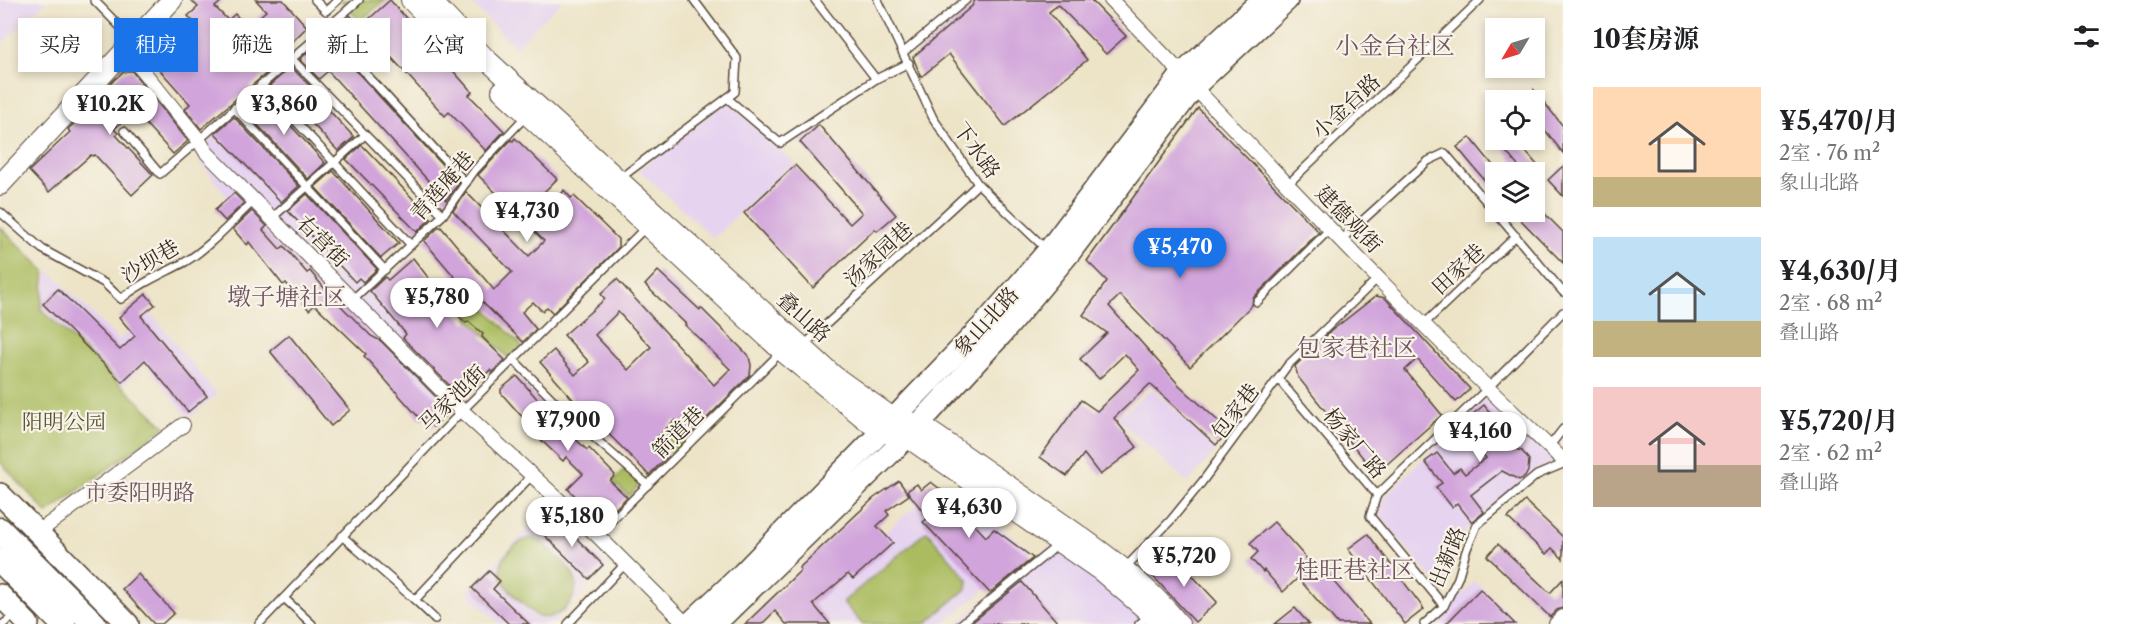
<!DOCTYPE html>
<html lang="zh">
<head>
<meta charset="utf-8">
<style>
  :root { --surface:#fff; --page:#f2f2f2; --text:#202124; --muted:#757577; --accent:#1a73e8 }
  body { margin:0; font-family:"Libre Caslon Text","Noto Serif SC",serif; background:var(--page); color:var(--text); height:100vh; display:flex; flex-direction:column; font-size:22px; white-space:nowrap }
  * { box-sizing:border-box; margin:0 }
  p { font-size:20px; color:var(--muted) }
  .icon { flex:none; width:33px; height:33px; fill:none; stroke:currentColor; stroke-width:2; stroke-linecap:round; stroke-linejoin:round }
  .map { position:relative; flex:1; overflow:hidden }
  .details { display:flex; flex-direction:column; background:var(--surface); width:570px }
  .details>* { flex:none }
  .guide { position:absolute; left:18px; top:18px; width:570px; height:54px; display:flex; gap:12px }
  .needle { width:39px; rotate:232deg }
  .buttons { position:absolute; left:1485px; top:18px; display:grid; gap:12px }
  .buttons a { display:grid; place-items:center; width:60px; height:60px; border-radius:0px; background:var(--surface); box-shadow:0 3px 9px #0003; font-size:30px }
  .price { position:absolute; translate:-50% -51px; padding:0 14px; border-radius:21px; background:#fff; color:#222; font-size:20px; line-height:39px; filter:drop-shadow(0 2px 3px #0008) }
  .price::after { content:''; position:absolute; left:50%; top:36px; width:18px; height:14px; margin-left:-9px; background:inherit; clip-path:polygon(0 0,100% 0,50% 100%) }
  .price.active { background:var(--accent); color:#fff }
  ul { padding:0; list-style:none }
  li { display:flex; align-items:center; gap:18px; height:150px; padding:0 30px }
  li span { display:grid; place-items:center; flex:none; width:168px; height:120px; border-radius:0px; color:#555 }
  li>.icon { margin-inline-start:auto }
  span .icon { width:72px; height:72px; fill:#fffc; stroke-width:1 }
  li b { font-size:26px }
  h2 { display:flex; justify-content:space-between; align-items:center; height:72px; padding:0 30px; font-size:26px }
  .pill { padding:0 21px; border-radius:0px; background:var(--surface); box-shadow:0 3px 9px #0003; font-size:21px; line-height:54px }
  .pill.active { background:var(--accent); color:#fff }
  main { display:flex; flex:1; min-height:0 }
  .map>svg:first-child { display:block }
  .built { fill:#e6d3f0 }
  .green { fill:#aabc5f; stroke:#72733e; stroke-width:1.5 }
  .building { fill:#d1a4db; fill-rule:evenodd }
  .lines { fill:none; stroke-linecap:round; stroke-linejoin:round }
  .lane-casing { stroke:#564637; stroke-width:10 }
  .street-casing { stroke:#564637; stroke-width:16 }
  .secondary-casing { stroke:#564637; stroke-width:22 }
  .primary-casing { stroke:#564637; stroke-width:24 }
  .highway-casing { stroke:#564637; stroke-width:27 }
  .lane { stroke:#fff; stroke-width:7 }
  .street { stroke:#fff; stroke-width:14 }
  .secondary { stroke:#fff; stroke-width:20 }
  .primary { stroke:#fff; stroke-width:21 }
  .highway { stroke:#fff; stroke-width:24 }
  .labels { text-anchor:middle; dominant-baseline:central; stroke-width:4.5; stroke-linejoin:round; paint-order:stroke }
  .street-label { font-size:21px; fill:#3b2a1e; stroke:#f7f3e8 }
  .park-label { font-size:21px; fill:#5c5632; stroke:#f7f3e8 }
  .neighbourhood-label { font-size:22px; fill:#705560; stroke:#f7f3e8 }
  .quarter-label { font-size:24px; fill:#705560; stroke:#f7f3e8 }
</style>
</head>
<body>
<main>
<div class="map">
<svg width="1563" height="624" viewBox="0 0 1563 624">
  <rect width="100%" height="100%" fill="#f7f3e8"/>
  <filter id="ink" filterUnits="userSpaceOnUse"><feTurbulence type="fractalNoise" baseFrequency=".0167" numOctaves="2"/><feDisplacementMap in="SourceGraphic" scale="12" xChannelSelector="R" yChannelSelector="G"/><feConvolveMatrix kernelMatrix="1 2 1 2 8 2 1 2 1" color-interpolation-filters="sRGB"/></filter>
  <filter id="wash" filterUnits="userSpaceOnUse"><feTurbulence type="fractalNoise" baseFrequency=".008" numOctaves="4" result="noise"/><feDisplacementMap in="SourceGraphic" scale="24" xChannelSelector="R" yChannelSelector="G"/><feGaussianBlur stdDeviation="1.35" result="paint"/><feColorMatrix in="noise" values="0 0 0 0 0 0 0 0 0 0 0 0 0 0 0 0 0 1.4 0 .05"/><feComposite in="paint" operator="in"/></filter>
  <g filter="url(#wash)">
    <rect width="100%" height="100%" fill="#ede4c7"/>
    <g class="built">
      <path d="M0 0H47L0 45Z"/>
      <path d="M468 0H563L515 47Z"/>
      <path d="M727 101 794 162 713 238 639 170Z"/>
      <path d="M225 128 474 391 435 424 249 227 194 153Z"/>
      <path d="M48 270 119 340 150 312 217 395 189 418 145 364 123 385 42 308Z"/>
      <path d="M1152 389 1216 449 1188 483 1117 418Z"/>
      <path d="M1486 397 1555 462 1535 470 1464 532 1457 546 1445 594 1378 514 1384 497Z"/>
      <path d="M940 484 1031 550 944 624H782Z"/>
      <path d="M548 507 609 565 553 624H500L467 593Z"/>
      <path d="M1052 545 1099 579 1147 624H956Z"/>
      <path d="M1475 581 1519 624H1434Z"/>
    </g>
    <g class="green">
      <path d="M340 0H386L360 21Z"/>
      <path d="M0 227 45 271 41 309 165 427 47 513 0 462Z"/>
      <path d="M481 304 522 346 509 359 468 318Z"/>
      <path d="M676 425 689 438 672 454 660 442Z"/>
      <path d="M625 468 641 483 629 496 613 482Z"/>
      <path d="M927 531 968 580 967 588 925 624H862L843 602Z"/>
      <path d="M531 538C541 540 547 547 554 554 562 561 571 568 575 579 581 598 557 624 537 616 521 601 489 581 505 556 511 547 521 540 531 538Z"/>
    </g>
    <g id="blocks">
      <g class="building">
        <path d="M191 0H223L215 7 228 20 235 14 247 27 266 11 256 0H283L307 27 279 55 283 59 201 129 185 109 190 104 151 60 154 56 150 52 159 43 163 47 192 20 188 16 198 7Z"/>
        <path d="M390 0 472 92 469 95 504 131 486 151 449 112 445 116 370 34 352 50 333 30 350 15 360 27Z"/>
        <path d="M975 0H1091L1126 36 1106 54 1058 5 1049 12 1087 60 1005 126 949 54 921 77 913 57 972 6Z"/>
        <path d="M325 37 459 183 446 200 328 71 319 79 300 59Z"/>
        <path d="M291 67 311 87 309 89 354 137 338 151 307 118 303 121 270 85Z"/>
        <path d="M127 71H132L188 141 173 154 134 111 114 129 118 133 116 135 153 175 132 195 95 155 93 156 91 155 49 192 29 171 70 132 68 129 95 104 93 102 114 80 122 73Z"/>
        <path d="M1534 90 1563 126V153L1534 116Z"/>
        <path d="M261 93 325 163 308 179 243 109Z"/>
        <path d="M1198 108 1319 232 1253 298 1252 305 1190 367 1120 295 1109 306 1179 385 1229 431 1216 445 1150 384 1114 418 1137 447 1100 475 1084 454 1067 476 1040 457 1081 400 1097 411 1139 370 1125 354 1099 379 1080 359 1107 333 1083 315 1107 281 1087 261Z"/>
        <path d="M234 117 299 186 281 202 215 133Z"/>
        <path d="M819 125 896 215 877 231 875 229 813 288 744 213 795 165 850 224 862 213 800 142Z"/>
        <path d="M1470 137 1496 169V194L1457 147Z"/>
        <path d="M515 138 557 179 529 207 544 223 564 190 571 198 574 196 618 239V248L553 313 547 307 542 311 533 302 522 312 536 329 523 342 479 299 476 302 424 241 439 227H441L494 290 512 272 453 211 466 192 529 256 544 241 478 175 511 140 513 141Z"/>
        <path d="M1496 140H1516L1543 172H1523Z"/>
        <path d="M362 145 431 218 417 232 346 159Z"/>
        <path d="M1563 166V196L1548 180Z"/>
        <path d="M333 171 399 243 381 258 315 187Z"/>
        <path d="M234 193 244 203 225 221 215 210Z"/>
        <path d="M307 194 377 269 363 282 359 278 355 282 288 211Z"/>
        <path d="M1534 203 1563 232V263L1513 212H1534Z"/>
        <path d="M252 211 267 226 263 230 280 249 284 246 307 273 310 271 330 295 371 336 381 341 436 397 448 413 433 427 424 417 421 420 364 356 366 354 315 305 309 310 286 283 283 285 249 242 247 245 233 229Z"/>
        <path d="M413 258 437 289 453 306V311L466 323 468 321 483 334 482 337 505 360 492 373 490 370 464 397 451 385 450 386 403 338 406 334 370 291 385 277 388 280Z"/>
        <path d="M658 271 700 310 701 308 744 351 749 357 751 365 750 375 690 435 675 420 653 441 668 456 649 475 593 418 591 420 540 362 554 350 575 375 589 362 564 335 605 299 601 294 617 279 714 385 730 369 685 325 686 324 645 285ZM618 312 651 347 628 370 595 335Z"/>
        <path d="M58 289 120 350 135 336 119 317 146 294 155 305 141 316 207 396 188 412 145 360 122 382 43 304Z"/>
        <path d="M1376 296 1385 298 1470 389 1456 402 1417 359 1405 370 1442 415 1376 474 1298 377 1295 366 1331 331Z"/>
        <path d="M289 335 350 410 331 426 270 351Z"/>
        <path d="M517 376 556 420 587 450 589 448 615 475 610 481 627 497 602 522 568 489 583 474 566 457 563 461 539 438 540 437 501 393V389Z"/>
        <path d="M1484 405 1513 442 1515 449 1522 451 1529 460 1528 471 1525 477 1519 480 1502 471 1471 495 1484 512 1472 522 1457 503 1452 507 1436 487 1442 483 1425 462 1437 453 1453 473 1460 468 1465 474 1486 458 1460 425Z"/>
        <path d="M899 481 909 495 886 511 889 515 877 526 893 543 853 579 848 574 813 604 830 624H786L775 611 762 624H745L801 570 799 568 874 498Z"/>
        <path d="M931 482 945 493 986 537 994 529 1033 558 990 593 923 522 928 518 907 491 917 484 921 490Z"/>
        <path d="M1525 501 1563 537V559L1552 548 1546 554 1508 518Z"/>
        <path d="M555 517 603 565 589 579 540 531Z"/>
        <path d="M1274 522 1317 570 1321 567 1370 624H1338L1298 578 1283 592 1264 570 1263 572 1251 559 1258 552 1250 543Z"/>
        <path d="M1368 534 1424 609 1405 624 1348 549Z"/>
        <path d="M1498 544 1550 593 1563 579V608L1557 610 1550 617 1487 556Z"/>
        <path d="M1172 554 1217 602 1195 622 1151 574Z"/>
        <path d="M489 571 500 581 493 589 529 624H509L472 588Z"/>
        <path d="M138 574 174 613 162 624H154L122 589Z"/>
        <path d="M1022 582 1059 624H970Z"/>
        <path d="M1480 589 1515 624H1446Z"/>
        <path d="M1295 608 1309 624H1275Z"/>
      </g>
    </g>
  </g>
  <g filter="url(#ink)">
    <use href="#blocks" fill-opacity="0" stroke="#564637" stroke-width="1.5"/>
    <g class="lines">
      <g class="lane-casing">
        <g id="lane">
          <path d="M94 0 133 40"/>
          <path d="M315 0 326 11 338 0"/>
          <path d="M815 0 876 79"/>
          <path d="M878 0 933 118 978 184 1046 249"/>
          <path d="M324 28 466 183"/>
          <path d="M904 52 966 0"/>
          <path d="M291 58 443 215"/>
          <path d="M261 84 411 245"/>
          <path d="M727 98 780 143 876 79 909 63"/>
          <path d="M234 108 385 270"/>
          <path d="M124 131 160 174 359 0"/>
          <path d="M619 179 735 92 737 58 694 0"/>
          <path d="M1287 185 1480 0"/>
          <path d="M0 212 42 249 104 283 121 299C140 283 163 274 185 262 211 246 232 221 254 201"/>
          <path d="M272 218 365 135"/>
          <path d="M1341 240 1428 161 1445 153 1563 292"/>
          <path d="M352 300 443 215 475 170 525 117"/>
          <path d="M1257 302 1330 229"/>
          <path d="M1423 325 1516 236"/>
          <path d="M803 346 978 184"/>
          <path d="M513 359 566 413 648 485"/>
          <path d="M1279 380 1377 495"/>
          <path d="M1549 447 1563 429"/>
          <path d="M597 535 780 353"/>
          <path d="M342 536 415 600 532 475"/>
          <path d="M1125 568 1171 520 1202 482 1288 365 1377 279"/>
          <path d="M284 598 312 624"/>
          <path d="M415 600 435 619"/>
          <path d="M1444 606 1370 516 1377 495 1487 389 1563 312"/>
          <path d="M3 624 17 614"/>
          <path d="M259 624 462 411 647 226"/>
          <path d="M568 624 626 563"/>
          <path d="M961 624 1059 544"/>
          <path d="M1139 624 1149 616"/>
          <path d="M1424 624 1444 606 1458 578 1466 551 1477 525 1537 475 1563 464"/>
        </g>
      </g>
      <g class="street-casing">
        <g id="street">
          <path d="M1111 0C1260 155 1406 313 1563 460"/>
          <path d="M125 49 198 139 206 152 462 411 597 535 686 624"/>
          <path d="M37 533 183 425"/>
          <path d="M1556 624 1563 617"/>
        </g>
      </g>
      <g class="secondary-casing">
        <g id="secondary">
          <path d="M411 0 436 26"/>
          <path d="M430 0 486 59 834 376 894 419 919 424C962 453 1004 483 1047 513 1094 546 1142 578 1179 624"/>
          <path d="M502 91 782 351 881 432 907 437 1101 571 1151 614 1159 624"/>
          <path d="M0 185 172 0"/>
        </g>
      </g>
      <g class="primary-casing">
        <g id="primary">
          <path d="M0 494 128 624"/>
          <path d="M0 595 28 624"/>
          <path d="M689 624 742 574 881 432 987 321 1048 251 1182 74 1262 0"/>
          <path d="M715 624 907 437 1001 335 1071 251 1195 86 1287 0"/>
        </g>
      </g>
      <g class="highway-casing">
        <g id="highway">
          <path d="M0 530 94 624"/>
          <path d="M0 560 63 624"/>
        </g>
      </g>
      <use href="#lane" class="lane"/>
      <use href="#street" class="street"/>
      <use href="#secondary" class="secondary"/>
      <use href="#primary" class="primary"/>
      <use href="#highway" class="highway"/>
    </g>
  </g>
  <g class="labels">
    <g class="street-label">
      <text transform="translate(1346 106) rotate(-43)">小金台路</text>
      <text transform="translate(977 150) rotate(54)">下水路</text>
      <text transform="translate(442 186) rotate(-49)">青莲庵巷</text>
      <text transform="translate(1349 219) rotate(46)">建德观街</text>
      <text transform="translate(323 241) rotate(45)">右营街</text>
      <text transform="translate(878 254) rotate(-43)">汤家园巷</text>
      <text transform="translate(150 261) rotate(-31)">沙坝巷</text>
      <text transform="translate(1458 269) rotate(-43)">田家巷</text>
      <text transform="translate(804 317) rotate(42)">叠山路</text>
      <text transform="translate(986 321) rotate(-48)">象山北路</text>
      <text transform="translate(452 398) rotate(-45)">马家池街</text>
      <text transform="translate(1235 411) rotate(-53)">包家巷</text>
      <text transform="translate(678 432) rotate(-45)">箭道巷</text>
      <text transform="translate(1355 443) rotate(50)">杨家厂路</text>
      <text transform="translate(1447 557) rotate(-68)">出新路</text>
    </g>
    <g class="park-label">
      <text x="64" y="421">阳明公园</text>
    </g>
    <g class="neighbourhood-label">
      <text x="140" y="492">市委阳明路</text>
    </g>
    <g class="quarter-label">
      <text x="1395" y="45">小金台社区</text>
      <text x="287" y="296">墩子塘社区</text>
      <text x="1357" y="347">包家巷社区</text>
      <text x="1355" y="569">桂旺巷社区</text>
    </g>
  </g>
</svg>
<div class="buttons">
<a><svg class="needle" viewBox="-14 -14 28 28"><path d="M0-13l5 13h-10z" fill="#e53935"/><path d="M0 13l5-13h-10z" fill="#757577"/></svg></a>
<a><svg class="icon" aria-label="locate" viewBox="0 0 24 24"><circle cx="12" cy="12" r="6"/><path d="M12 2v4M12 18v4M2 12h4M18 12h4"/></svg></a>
<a><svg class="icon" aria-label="layers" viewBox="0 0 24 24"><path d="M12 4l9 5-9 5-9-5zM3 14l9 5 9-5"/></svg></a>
</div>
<b class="price" style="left:110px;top:136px">¥10.2K</b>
<b class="price" style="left:284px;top:136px">¥3,860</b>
<b class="price" style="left:527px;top:243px">¥4,730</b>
<b class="price active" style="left:1180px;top:279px">¥5,470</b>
<b class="price" style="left:437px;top:329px">¥5,780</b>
<b class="price" style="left:568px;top:452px">¥7,900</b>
<b class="price" style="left:1480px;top:463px">¥4,160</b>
<b class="price" style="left:969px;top:539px">¥4,630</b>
<b class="price" style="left:572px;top:548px">¥5,180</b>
<b class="price" style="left:1184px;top:588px">¥5,720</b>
<div class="guide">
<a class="pill">买房</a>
<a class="pill active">租房</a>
<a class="pill">筛选</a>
<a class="pill">新上</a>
<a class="pill">公寓</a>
</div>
</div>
<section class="details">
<h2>10套房源<svg class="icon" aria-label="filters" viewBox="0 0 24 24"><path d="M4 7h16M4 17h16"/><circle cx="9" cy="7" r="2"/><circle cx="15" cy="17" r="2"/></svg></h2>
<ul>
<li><span style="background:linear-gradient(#ffd9b3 75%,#c2b280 0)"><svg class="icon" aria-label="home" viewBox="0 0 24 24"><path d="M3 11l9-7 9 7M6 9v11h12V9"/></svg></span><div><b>¥5,470/月</b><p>2室 · 76 m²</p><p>象山北路</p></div></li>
<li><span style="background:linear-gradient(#bfe0f5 70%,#c2b280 0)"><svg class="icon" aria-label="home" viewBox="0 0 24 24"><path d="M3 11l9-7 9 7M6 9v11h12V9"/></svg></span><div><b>¥4,630/月</b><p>2室 · 68 m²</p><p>叠山路</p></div></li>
<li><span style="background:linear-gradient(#f6c9c9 65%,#b9a48a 0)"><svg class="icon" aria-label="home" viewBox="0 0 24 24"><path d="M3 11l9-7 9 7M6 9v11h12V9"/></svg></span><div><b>¥5,720/月</b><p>2室 · 62 m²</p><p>叠山路</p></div></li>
</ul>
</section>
</main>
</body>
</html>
